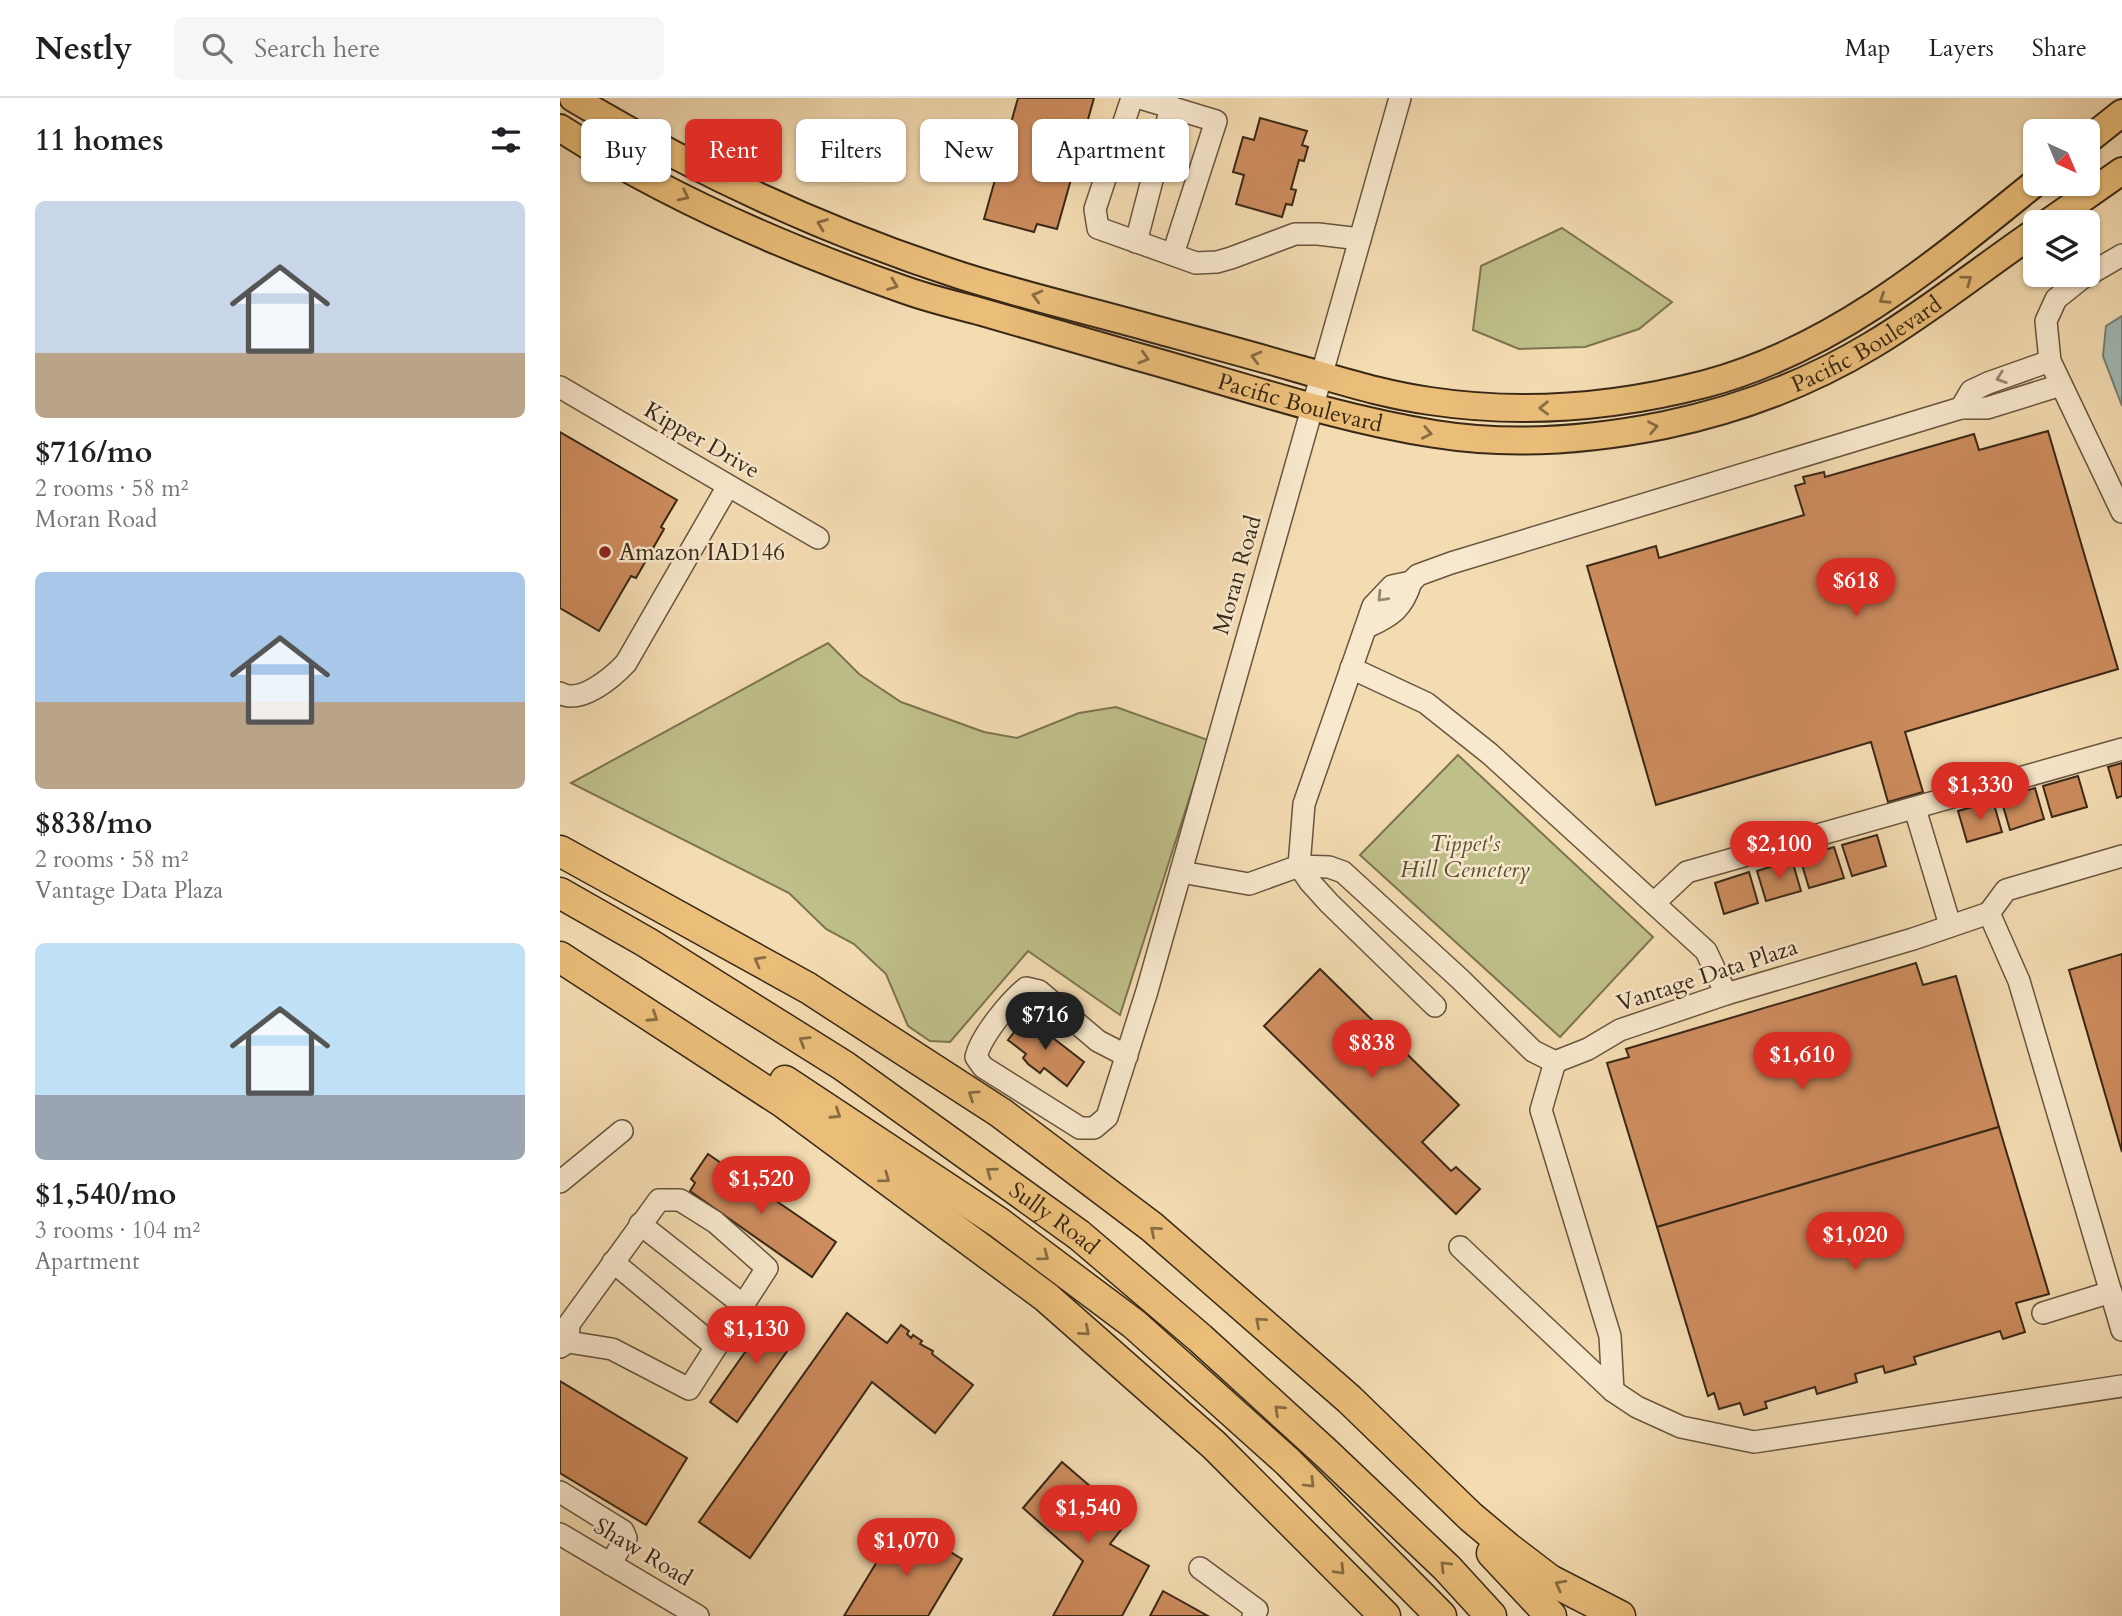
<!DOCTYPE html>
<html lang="en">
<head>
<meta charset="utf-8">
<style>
  :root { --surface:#fff; --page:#f6f6f6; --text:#202124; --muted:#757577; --line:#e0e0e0; --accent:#d93025 }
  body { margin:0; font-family:Cardo,serif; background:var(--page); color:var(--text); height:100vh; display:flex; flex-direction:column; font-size:26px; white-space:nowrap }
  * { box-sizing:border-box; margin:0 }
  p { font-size:23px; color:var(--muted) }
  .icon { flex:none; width:38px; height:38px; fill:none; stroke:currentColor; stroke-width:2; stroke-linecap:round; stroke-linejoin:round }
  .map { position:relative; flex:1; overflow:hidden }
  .drawer { display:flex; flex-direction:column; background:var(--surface); width:560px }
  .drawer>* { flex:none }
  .hud { position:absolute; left:21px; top:21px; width:665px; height:63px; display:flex; gap:14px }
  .needle { width:46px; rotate:136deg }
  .fabs { position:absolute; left:1463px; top:21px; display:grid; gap:14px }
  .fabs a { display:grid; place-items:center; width:77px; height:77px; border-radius:10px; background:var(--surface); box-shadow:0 2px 5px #0004; font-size:35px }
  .price { position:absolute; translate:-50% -60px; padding:0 16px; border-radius:24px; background:var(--accent); color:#fff; font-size:23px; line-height:46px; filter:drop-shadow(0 2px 4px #0008) }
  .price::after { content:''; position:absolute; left:50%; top:42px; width:21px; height:16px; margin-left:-10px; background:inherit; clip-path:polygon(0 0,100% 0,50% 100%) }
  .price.on { background:#222; color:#fff }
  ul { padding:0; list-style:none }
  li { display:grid; align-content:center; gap:14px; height:371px; padding:0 35px }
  li span { display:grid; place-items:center; height:217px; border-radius:10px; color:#555 }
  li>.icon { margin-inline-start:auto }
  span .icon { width:126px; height:126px; fill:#fffc; stroke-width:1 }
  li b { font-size:30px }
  h2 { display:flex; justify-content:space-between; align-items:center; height:84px; padding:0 35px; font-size:30px }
  .tag { padding:0 24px; border-radius:10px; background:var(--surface); box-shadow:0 2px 5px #0004; font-size:24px; line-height:63px }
  .tag.on { background:var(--accent); color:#fff }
  header { display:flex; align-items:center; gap:42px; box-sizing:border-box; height:98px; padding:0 35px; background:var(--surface); border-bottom:2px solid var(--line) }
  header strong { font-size:33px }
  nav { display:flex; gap:38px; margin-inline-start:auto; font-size:24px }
  .search { width:490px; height:63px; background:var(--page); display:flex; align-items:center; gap:18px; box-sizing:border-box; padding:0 24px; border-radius:10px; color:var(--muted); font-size:26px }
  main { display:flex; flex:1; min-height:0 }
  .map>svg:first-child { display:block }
  .green { fill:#bfbf89; stroke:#7c7450; stroke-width:2 }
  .water { fill:#9fb9b6; stroke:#767f76; stroke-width:2 }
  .building { fill:#cd8c5e; stroke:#392817; stroke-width:2 }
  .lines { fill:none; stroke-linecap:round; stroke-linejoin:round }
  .minor-casing { stroke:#68553e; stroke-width:24 }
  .major-casing { stroke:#392817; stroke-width:30 }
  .highway-casing { stroke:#392817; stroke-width:33 }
  .minor { stroke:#f8e8cd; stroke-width:21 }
  .major { stroke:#eabe79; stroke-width:26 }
  .highway { stroke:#eabe79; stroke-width:30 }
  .oneway { stroke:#896c43 }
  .oneway2 { stroke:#988872 }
  .poi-dot { fill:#8f2418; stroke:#f8e8cd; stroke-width:2.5 }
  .labels { text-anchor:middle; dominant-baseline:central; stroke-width:5; stroke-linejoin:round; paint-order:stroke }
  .street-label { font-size:23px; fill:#392817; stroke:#f8e8cd }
  .poi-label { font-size:23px; fill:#392817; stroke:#f8e8cd; text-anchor:start }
  .park-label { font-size:23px; font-style:italic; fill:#5a4e34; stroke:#f8e8cd }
</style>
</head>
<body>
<header>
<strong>Nestly</strong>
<div class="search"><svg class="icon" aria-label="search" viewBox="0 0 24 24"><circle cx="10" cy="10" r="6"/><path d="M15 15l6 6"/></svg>Search here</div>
<nav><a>Map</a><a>Layers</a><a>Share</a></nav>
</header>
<main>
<section class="drawer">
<h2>11 homes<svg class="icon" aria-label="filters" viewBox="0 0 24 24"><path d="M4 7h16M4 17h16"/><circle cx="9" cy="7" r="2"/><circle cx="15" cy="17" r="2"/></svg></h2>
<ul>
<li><span style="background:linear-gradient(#c9d6e8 70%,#b9a48a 0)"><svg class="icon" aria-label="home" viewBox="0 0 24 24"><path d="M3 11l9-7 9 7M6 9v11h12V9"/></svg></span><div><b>$716/mo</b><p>2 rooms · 58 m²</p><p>Moran Road</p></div></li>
<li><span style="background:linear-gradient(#a9c7e8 60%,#b9a48a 0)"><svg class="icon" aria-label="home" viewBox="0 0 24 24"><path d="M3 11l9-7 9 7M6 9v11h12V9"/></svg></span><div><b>$838/mo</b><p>2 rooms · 58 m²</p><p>Vantage Data Plaza</p></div></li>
<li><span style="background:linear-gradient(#bfe0f5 70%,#9aa5b1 0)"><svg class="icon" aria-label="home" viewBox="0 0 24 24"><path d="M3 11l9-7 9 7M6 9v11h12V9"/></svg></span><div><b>$1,540/mo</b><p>3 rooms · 104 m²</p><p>Apartment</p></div></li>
</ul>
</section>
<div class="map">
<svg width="1562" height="1518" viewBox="0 0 1562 1518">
  <rect width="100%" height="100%" fill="#f4dcb2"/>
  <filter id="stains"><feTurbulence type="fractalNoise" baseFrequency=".00286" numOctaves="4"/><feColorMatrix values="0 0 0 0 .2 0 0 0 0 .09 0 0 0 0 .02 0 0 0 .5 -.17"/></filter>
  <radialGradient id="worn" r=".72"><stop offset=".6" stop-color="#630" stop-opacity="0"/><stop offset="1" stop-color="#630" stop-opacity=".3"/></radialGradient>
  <g class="green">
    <path d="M1002 130 1112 204 1079 231 1025 249 959 251 913 232 921 168Z"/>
    <path d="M268 545 299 576 341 604 424 634 457 640 519 615 556 609 648 642 560 917 468 853 390 944 370 943 348 928 326 876 294 846 266 831 229 795 11 685Z"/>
    <path d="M898 657 1093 839 1000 939 800 757Z"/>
  </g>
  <path class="water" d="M1562 218V308L1543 258 1546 228Z"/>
  <g class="building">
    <path d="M458 0H534L497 131 477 126 474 134 424 121Z"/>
    <path d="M700 20 747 33 742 47 748 49 744 63 739 62 731 91 736 92 732 107 726 106 722 119 676 106 684 77 673 74 683 39 694 42Z"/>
    <path d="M1488 333 1558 571 1345 634 1363 694 1328 704 1311 644 1096 707 1027 468 1096 448 1099 460 1244 417 1235 388 1245 385 1243 379 1264 374 1265 379 1414 336 1419 352Z"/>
    <path d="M0 334 117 402 101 429 104 431 76 480 71 478 39 533 0 510Z"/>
    <path d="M1562 665V698L1557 700 1548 669Z"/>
    <path d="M1518 678 1527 709 1492 719 1483 688Z"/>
    <path d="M1475 690 1484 721 1450 732 1441 701Z"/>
    <path d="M1433 703 1442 734 1407 744 1398 713Z"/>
    <path d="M1317 737 1326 768 1292 778 1282 747Z"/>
    <path d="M1274 749 1284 780 1249 790 1240 760Z"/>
    <path d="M1232 762 1241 793 1206 803 1197 773Z"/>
    <path d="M1189 774 1198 805 1164 816 1155 785Z"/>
    <path d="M1562 856V1054L1509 872Z"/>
    <path d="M1356 865 1363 887 1396 878 1439 1029 1097 1129 1047 965 1069 959 1066 951Z"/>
    <path d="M760 871 899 1007 862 1044 891 1073 896 1069 920 1091 896 1116 704 928Z"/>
    <path d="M466 919 524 964 507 988 484 970 480 975 468 966 463 960 466 956 448 942Z"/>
    <path d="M1439 1029 1489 1196 1456 1205 1465 1234 1443 1241 1440 1233 1354 1259 1356 1266 1325 1275 1323 1268 1295 1276 1297 1284 1257 1296 1255 1289 1205 1304 1207 1310 1184 1317 1180 1305 1159 1311 1154 1295 1148 1298 1097 1129Z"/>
    <path d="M148 1056 276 1144 252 1179 130 1093 135 1085 131 1081Z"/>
    <path d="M214 1213 242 1232 177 1324 150 1304Z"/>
    <path d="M287 1215 327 1245 341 1227 349 1233 347 1236 351 1240 353 1237 362 1243 360 1246 373 1253 372 1256 413 1287 375 1335 312 1284 190 1460 139 1424Z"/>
    <path d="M0 1283 127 1360 86 1427 0 1375Z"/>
    <path d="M502 1364 538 1395 540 1392 547 1398 544 1401 549 1405 552 1402 560 1409 557 1412 562 1416 564 1413 571 1419 550 1446 589 1468 562 1518H493L523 1463 463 1410Z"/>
    <path d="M341 1424 402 1461 368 1518H284Z"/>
    <path d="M603 1493 648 1518H590Z"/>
  </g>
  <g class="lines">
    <g class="minor-casing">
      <g id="minor">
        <path d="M572 0 535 111 538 130 636 165 657 164 671 160 735 136H758L800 141"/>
        <path d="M580 0 656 23 613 156"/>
        <path d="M576 144 611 9"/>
        <path d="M1562 157 1521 181 1496 201 1486 223 1490 263 1562 414"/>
        <path d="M0 289 258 440"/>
        <path d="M1401 310 1411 293 1428 285 1490 263"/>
        <path d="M807 529C832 518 843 510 851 484"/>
        <path d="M791 570 866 605 930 656 1146 853 1166 896"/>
        <path d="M0 595C20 607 52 580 66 565L168 388"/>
        <path d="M1355 711 1390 827"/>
        <path d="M1562 758 1446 792 1429 815 1459 883 1562 1232"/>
        <path d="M621 774 689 786 739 768 769 769 783 774 900 881 973 953 995 964 1028 951 1060 932 1166 896 1353 841 1429 815"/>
        <path d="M1094 805 1127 774 1562 651"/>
        <path d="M875 908 769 805 750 784 739 768 744 706 813 508 832 488 851 484 858 477 891 465 1401 310H1427L1501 287"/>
        <path d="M567 958 538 943 479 893 466 890C449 904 421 938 416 959L423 969 520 1030H534L547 1019 587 893 840 0"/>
        <path d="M995 964 981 1012 1050 1238 1053 1293"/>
        <path d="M0 1084 62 1033"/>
        <path d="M80 1126 183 1207"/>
        <path d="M900 1149 1053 1293 1077 1309 1121 1329 1194 1344 1562 1288"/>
        <path d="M53 1164 156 1249"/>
        <path d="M1483 1215 1551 1194"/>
        <path d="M0 1249 8 1244 52 1251 129 1291 207 1170 155 1124 120 1102H99L9 1226 8 1244"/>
        <path d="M0 1394 63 1433 66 1440 50 1466"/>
        <path d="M0 1436 138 1518"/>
        <path d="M640 1470 697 1512 693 1518"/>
      </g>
    </g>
    <g class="major-casing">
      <g id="major">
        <path d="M13 0C136 74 266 134 402 178 465 198 530 213 594 231 642 244 691 257 739 271 782 283 825 297 870 303 962 317 1056 309 1145 286 1273 252 1375 166 1475 85"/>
        <path id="s1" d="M0 30C103 97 230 152 345 192 370 201 396 207 422 214 473 229 524 243 575 258 674 285 773 320 875 336 950 348 1031 342 1105 327 1177 312 1249 285 1312 247 1369 213 1421 171 1475 134"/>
        <path d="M1528 42 1562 15"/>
        <path d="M1489 124 1562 73"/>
      </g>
    </g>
    <g class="highway-casing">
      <g id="highway">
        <path d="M0 753 248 890 441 1015 592 1129 789 1301 911 1419 948 1450 990 1482 1060 1518"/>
        <path id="s2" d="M0 795 86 844 284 968 519 1137 640 1240 766 1355 887 1470 931 1518"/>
        <path d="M0 859 224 1005 486 1199 654 1347 825 1518"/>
        <path d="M225 983 438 1124 574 1226 728 1364 881 1518"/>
        <path d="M932 1455 991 1518"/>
      </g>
    </g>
    <use href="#minor" class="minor"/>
    <use href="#major" class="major"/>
    <use href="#highway" class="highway"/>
  </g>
  <defs><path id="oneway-chevron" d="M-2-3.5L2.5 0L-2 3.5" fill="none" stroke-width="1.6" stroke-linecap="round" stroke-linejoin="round" transform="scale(1.75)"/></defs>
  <g class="oneway">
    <use href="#oneway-chevron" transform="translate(124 98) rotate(27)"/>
    <use href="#oneway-chevron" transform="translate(262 126) rotate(-159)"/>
    <use href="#oneway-chevron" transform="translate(1407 182) rotate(-36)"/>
    <use href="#oneway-chevron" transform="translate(333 187) rotate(21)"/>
    <use href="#oneway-chevron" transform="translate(477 198) rotate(-165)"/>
    <use href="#oneway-chevron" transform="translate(1324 201) rotate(147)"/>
    <use href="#oneway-chevron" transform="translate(696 259) rotate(-165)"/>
    <use href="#oneway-chevron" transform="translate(584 260) rotate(16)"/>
    <use href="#oneway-chevron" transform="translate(984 310) rotate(179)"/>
    <use href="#oneway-chevron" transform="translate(1093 329) rotate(-11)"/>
    <use href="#oneway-chevron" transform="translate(867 335) rotate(11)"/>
    <use href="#oneway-chevron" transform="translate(199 863) rotate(-151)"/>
    <use href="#oneway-chevron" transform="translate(93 919) rotate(33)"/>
    <use href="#oneway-chevron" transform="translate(244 943) rotate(-148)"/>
    <use href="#oneway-chevron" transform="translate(413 997) rotate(-146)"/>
    <use href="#oneway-chevron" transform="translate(276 1016) rotate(33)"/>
    <use href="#oneway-chevron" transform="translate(431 1074) rotate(-144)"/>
    <use href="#oneway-chevron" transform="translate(325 1080) rotate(36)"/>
    <use href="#oneway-chevron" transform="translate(595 1133) rotate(-139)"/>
    <use href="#oneway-chevron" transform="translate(484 1158) rotate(37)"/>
    <use href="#oneway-chevron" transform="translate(700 1224) rotate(-139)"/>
    <use href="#oneway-chevron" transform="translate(525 1233) rotate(41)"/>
    <use href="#oneway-chevron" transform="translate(719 1312) rotate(-137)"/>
    <use href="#oneway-chevron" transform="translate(750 1385) rotate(45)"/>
    <use href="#oneway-chevron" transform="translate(885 1468) rotate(-135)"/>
    <use href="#oneway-chevron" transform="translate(780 1472) rotate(46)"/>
    <use href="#oneway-chevron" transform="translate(1000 1487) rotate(-152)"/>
  </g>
  <g class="oneway2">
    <use href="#oneway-chevron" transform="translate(1441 280) rotate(161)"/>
    <use href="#oneway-chevron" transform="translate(822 499) rotate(134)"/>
  </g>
  <circle class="poi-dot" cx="45" cy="454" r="7"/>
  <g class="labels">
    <g class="street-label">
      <text stroke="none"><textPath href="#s1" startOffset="1381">Pacific Boulevard</textPath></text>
      <text stroke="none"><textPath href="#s1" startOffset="793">Pacific Boulevard</textPath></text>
      <text transform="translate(142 342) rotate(30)">Kipper Drive</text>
      <text transform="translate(677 477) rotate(-74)">Moran Road</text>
      <text transform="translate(1147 877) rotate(-18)">Vantage Data Plaza</text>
      <text stroke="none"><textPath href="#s2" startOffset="592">Sully Road</textPath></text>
      <text transform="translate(83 1454) rotate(31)">Shaw Road</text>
    </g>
    <g class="poi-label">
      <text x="59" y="454">Amazon IAD146</text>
    </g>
    <g class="park-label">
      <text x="905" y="745">Tippet's<tspan x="905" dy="26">Hill Cemetery</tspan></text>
    </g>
  </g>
  <rect width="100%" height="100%" filter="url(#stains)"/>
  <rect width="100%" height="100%" fill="url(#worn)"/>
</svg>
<div class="fabs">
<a><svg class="needle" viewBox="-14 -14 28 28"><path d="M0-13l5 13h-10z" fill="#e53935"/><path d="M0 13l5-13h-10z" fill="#757577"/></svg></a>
<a><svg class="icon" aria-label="layers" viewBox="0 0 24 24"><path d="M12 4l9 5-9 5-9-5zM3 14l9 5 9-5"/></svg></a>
</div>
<b class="price" style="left:1296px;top:520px">$618</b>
<b class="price" style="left:1420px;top:724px">$1,330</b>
<b class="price" style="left:1219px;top:783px">$2,100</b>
<b class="price on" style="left:485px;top:954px">$716</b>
<b class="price" style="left:812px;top:982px">$838</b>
<b class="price" style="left:1242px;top:994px">$1,610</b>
<b class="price" style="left:201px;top:1118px">$1,520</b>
<b class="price" style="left:1295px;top:1174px">$1,020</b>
<b class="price" style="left:196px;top:1268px">$1,130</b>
<b class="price" style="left:528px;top:1447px">$1,540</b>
<b class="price" style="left:346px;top:1480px">$1,070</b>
<div class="hud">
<a class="tag">Buy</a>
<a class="tag on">Rent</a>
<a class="tag">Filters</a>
<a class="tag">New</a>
<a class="tag">Apartment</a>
</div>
</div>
</main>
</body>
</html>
